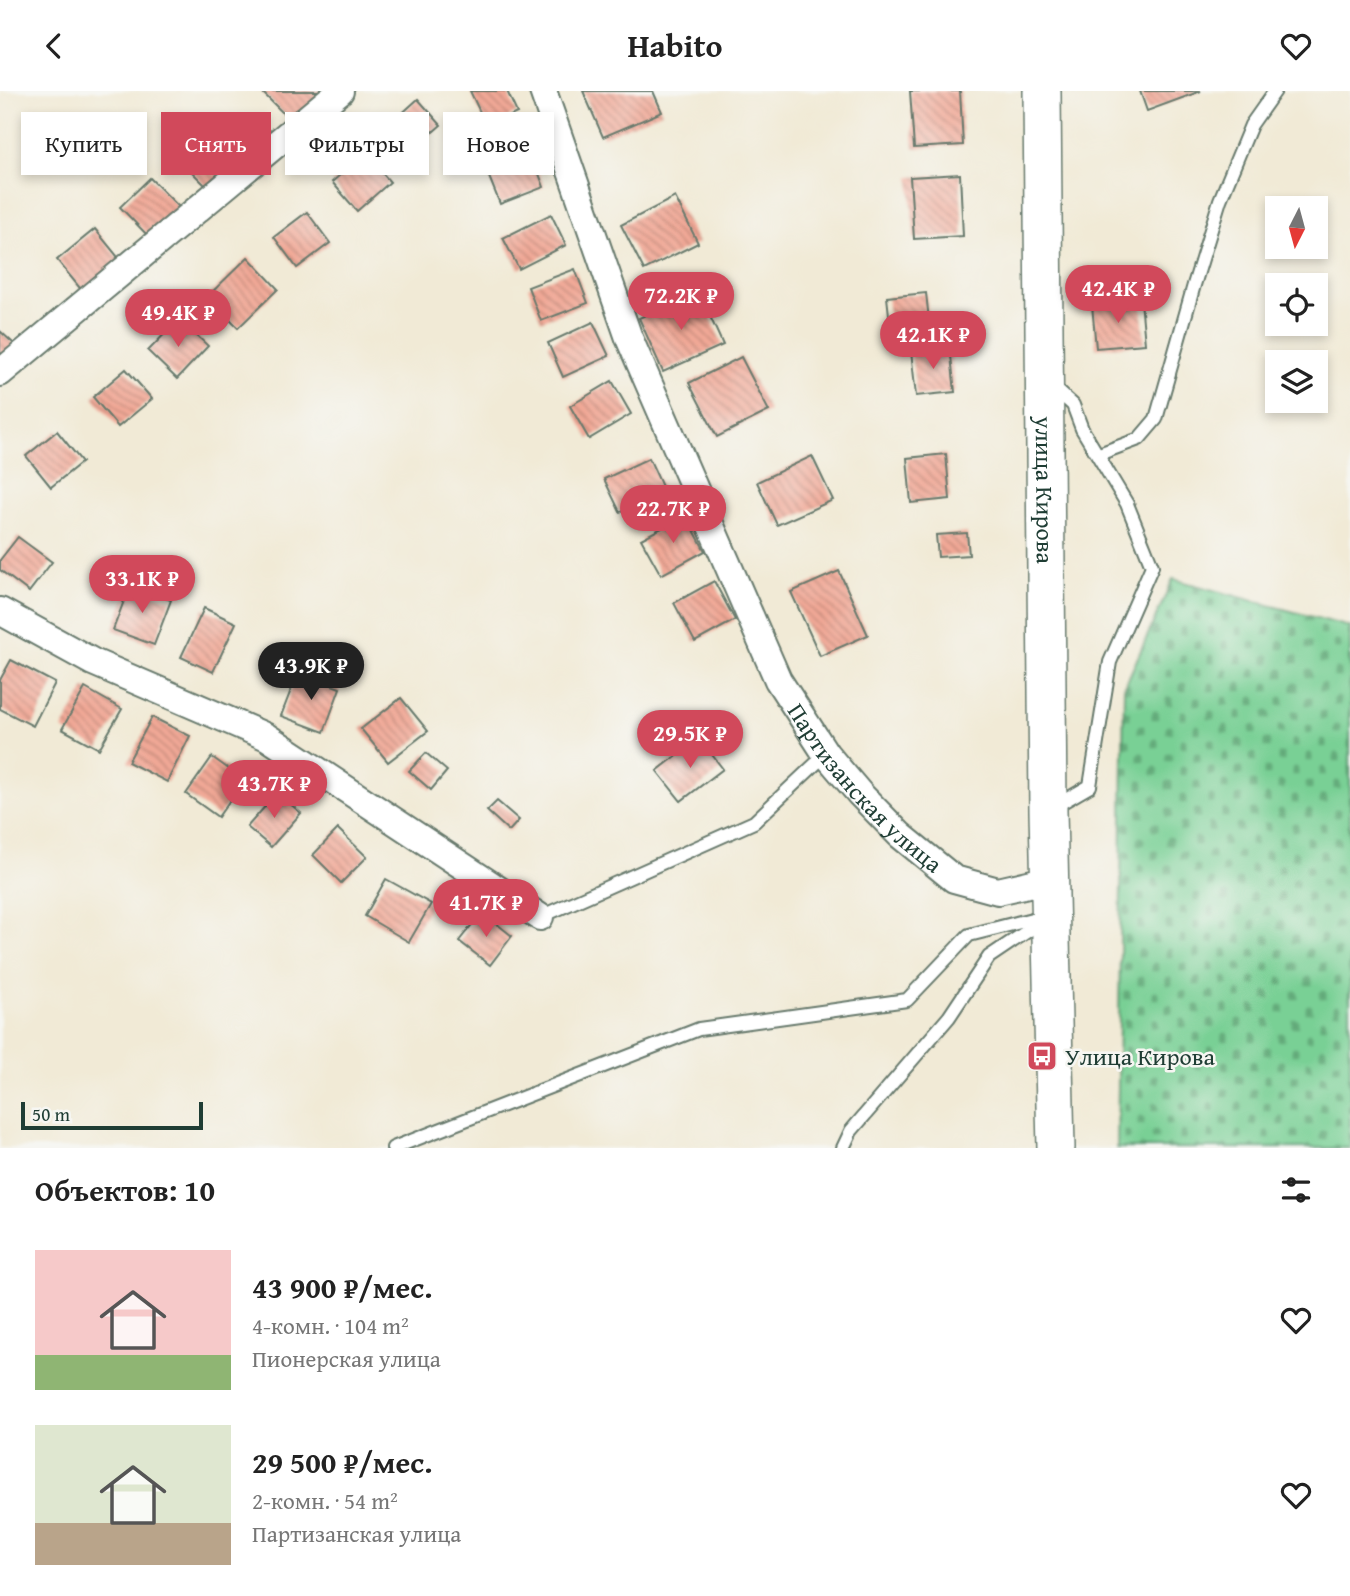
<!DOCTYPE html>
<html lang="ru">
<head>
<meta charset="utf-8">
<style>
  :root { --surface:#fff; --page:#f6f6f6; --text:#222; --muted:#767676; --accent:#d1495b }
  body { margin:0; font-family:"Gentium Book Plus",serif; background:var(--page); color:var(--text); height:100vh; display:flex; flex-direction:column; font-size:26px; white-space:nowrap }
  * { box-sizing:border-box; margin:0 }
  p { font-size:23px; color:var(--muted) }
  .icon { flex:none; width:38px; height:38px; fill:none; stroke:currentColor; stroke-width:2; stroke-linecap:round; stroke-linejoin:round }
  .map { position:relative; height:1057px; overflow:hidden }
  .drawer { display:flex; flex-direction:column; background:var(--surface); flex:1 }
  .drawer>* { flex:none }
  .top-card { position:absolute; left:21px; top:21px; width:700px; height:63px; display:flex; gap:14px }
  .needle { width:46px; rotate:186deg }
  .controls { position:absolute; left:1265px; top:105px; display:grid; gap:14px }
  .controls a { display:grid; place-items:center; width:63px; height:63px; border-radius:0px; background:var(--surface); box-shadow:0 4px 10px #0003; font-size:35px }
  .scale { position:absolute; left:21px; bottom:18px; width:182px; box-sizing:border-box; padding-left:7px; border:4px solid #1f3d34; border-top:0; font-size:19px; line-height:24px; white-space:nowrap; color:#1f3d34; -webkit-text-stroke:5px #f6f6f2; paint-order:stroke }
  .price { position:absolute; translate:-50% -60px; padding:0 16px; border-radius:24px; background:var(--accent); color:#fff; font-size:23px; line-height:46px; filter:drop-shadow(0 2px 4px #0008) }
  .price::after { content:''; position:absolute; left:50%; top:42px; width:21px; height:16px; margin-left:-10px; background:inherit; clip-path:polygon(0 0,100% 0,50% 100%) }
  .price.active { background:#222; color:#fff }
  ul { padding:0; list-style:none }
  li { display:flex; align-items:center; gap:21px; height:175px; padding:0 35px }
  li span { display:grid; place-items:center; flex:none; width:196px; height:140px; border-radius:0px; color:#555 }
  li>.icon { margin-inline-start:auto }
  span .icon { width:84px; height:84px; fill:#fffc; stroke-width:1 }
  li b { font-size:30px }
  h2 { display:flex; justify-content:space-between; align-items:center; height:84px; padding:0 35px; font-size:30px }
  .pill { padding:0 24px; border-radius:0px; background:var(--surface); box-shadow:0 4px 10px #0003; font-size:24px; line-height:63px }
  .pill.active { background:var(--accent); color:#fff }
  header { display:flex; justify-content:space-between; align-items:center; height:91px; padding:0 35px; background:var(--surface); font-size:32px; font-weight:700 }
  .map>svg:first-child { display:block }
  .cemetery { fill:url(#cemetery-stones); stroke:#4c8664; stroke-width:2 }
  .building { fill:url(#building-back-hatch) }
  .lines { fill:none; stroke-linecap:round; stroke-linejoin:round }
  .lane-casing { stroke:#687a6d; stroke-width:16 }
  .street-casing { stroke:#687a6d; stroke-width:30 }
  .secondary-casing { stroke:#687a6d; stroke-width:40 }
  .lane { stroke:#fff; stroke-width:12 }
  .street { stroke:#fff; stroke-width:26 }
  .secondary { stroke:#fff; stroke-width:37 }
  .labels { text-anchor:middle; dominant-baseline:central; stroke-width:5; stroke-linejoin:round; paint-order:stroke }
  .street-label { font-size:24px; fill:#1f3d34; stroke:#f6f6f2 }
  .poi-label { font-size:24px; fill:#1f3d34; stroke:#f6f6f2; text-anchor:start }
</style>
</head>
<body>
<header><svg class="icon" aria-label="back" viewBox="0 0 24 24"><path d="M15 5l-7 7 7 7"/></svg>Habito<svg class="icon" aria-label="heart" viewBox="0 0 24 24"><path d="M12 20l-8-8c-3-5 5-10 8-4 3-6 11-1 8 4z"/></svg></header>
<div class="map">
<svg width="1350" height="1057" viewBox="0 0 1350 1057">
  <defs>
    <pattern id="cemetery-stones" width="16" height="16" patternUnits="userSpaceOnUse" patternTransform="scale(1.75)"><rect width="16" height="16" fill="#79d095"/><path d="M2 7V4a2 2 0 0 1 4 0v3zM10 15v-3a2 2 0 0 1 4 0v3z" fill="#63aa7a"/></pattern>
    <pattern id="building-back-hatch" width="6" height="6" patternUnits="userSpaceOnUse" patternTransform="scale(1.75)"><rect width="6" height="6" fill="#f1a896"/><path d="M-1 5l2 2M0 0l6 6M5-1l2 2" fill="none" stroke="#c38a7b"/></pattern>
  </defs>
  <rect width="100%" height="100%" fill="#f6f6f2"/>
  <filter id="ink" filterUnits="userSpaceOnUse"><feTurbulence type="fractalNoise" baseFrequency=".0143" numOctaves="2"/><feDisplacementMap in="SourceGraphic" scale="14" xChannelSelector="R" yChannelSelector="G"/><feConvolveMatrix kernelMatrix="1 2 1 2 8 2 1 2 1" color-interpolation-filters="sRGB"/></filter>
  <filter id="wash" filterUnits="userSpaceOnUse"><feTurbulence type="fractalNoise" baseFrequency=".00686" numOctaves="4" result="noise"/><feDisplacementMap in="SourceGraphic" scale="28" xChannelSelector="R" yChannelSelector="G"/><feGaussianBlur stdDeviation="1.57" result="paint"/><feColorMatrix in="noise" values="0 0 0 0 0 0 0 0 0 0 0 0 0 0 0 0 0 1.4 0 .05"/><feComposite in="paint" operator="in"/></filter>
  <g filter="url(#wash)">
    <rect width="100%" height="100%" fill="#f1ead6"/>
    <path class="cemetery" d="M1173 488 1350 536V1057H1117L1124 597Z"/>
    <g id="blocks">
      <g class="building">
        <path d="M261 0H326L293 32Z"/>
        <path d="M470 0H507L517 22 487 36Z"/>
        <path d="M583 0H653L662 21 603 46Z"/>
        <path d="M910 0H960L963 54 914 57Z"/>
        <path d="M1140 0H1201L1147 20Z"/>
        <path d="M418 8 441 34 410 61 387 36Z"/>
        <path d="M203 43 236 75 211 100 178 67Z"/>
        <path d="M528 54 544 96 500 113 483 71Z"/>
        <path d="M365 62 390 91 357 120 332 91Z"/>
        <path d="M960 83 963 145 914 148 910 86Z"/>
        <path d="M150 87 182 119 152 149 120 116Z"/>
        <path d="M675 106 698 152 644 179 621 134Z"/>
        <path d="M307 121 330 152 297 177 274 146Z"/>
        <path d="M551 123 566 154 519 178 503 147Z"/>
        <path d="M95 138 126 176 88 207 57 169Z"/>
        <path d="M248 166 278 198 238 237 207 206Z"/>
        <path d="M575 178 588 212 541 230 528 196Z"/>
        <path d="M699 201 723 254 663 281 639 227Z"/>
        <path d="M926 202 931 247 892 251 887 206Z"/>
        <path d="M1141 210 1145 253 1096 257 1092 214Z"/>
        <path d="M179 228 208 255 177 288 148 260Z"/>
        <path d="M593 231 609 265 563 286 548 252Z"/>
        <path d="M0 240 24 262 0 287Z"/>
        <path d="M950 256 955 301 916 305 911 260Z"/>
        <path d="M741 266 769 320 717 346 689 292Z"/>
        <path d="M126 278 152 308 118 336 93 306Z"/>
        <path d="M612 290 631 323 589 348 570 315Z"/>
        <path d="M57 340 82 371 51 396 26 365Z"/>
        <path d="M946 363 950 408 911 412 907 367Z"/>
        <path d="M812 365 833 409 777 434 757 391Z"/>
        <path d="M649 367 664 400 620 421 604 388Z"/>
        <path d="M686 424 705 460 661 484 641 448Z"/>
        <path d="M967 442 969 464 938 466 936 444Z"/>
        <path d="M18 446 52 471 29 501 0 479V469Z"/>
        <path d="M839 480 868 544 820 565 791 501Z"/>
        <path d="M714 490 735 529 695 551 674 512Z"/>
        <path d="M130 494 171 509 154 554 113 539Z"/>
        <path d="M204 517 236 532 213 581 181 566Z"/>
        <path d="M11 569 55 592 33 635 0 618V589Z"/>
        <path d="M298 581 340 597 324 641 281 625Z"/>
        <path d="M85 597 122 618 99 658 62 638Z"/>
        <path d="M401 607 428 640 388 671 361 638Z"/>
        <path d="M152 626 190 645 167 691 128 671Z"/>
        <path d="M699 647 723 678 681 710 657 680Z"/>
        <path d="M426 662 447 680 431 699 409 680Z"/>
        <path d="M212 666 244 689 218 726 186 703Z"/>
        <path d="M277 702 301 722 271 756 247 736Z"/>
        <path d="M497 710 519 729 509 740 487 720Z"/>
        <path d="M338 738 367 766 341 792 313 764Z"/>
        <path d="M386 788 431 813 409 851 365 825Z"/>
        <path d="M482 821 512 845 490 874 459 850Z"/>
      </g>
    </g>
  </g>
  <g filter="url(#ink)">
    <use href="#blocks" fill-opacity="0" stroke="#687a6d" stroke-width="2"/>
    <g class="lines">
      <g class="lane-casing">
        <g id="lane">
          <path d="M1099 363 1139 348 1156 328 1194 194 1220 109 1251 34 1275 0"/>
          <path d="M1052 717 1090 695 1110 571 1152 475 1127 413 1082 338 1073 314 1052 295"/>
          <path d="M540 826 754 731 826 663"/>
          <path d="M393 1057 699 938 907 909 969 844 1048 824"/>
          <path d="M843 1057 851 1040 949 926 989 866 1044 829"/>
        </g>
      </g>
      <g class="street-casing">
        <g id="street">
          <path id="s1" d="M543 0 629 247 778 589 826 663 860 703 900 744 954 788 998 800 1050 788"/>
          <path d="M0 282 340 0"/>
          <path d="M0 520 93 571 267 646 540 826"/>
        </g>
      </g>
      <g class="secondary-casing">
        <g id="secondary">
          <path id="s2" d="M1042 0 1048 720 1056 1057"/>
        </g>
      </g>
      <use href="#lane" class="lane"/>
      <use href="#street" class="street"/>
      <use href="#secondary" class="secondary"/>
    </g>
  </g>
  <defs>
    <g id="bus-square" transform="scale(1.575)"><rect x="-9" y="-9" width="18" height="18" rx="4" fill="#d1495b" stroke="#f6f6f2"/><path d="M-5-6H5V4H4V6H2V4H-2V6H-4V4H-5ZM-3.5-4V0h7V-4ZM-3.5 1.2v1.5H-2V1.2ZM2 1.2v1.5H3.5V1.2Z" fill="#fff"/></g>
  </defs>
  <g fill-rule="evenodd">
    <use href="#bus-square" x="1042" y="965"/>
  </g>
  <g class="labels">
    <g class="street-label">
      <text stroke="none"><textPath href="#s2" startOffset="399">улица Кирова</textPath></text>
      <text stroke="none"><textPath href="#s1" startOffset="774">Партизанская улица</textPath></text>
    </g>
    <g class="poi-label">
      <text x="1065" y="965">Улица Кирова</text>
    </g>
  </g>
</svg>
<div class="controls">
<a><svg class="needle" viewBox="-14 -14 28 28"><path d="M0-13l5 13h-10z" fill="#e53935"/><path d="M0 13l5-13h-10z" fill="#767676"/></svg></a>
<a><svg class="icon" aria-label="locate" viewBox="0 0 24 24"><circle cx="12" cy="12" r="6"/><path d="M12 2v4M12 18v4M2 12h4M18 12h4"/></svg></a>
<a><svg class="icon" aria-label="layers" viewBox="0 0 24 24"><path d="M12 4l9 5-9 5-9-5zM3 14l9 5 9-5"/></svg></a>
</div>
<div class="scale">50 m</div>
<b class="price" style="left:1118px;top:234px">42.4K ₽</b>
<b class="price" style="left:681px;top:241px">72.2K ₽</b>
<b class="price" style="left:178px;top:258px">49.4K ₽</b>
<b class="price" style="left:933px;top:280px">42.1K ₽</b>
<b class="price" style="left:673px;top:454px">22.7K ₽</b>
<b class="price" style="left:142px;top:524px">33.1K ₽</b>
<b class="price active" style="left:311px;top:611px">43.9K ₽</b>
<b class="price" style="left:690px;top:679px">29.5K ₽</b>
<b class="price" style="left:274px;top:729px">43.7K ₽</b>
<b class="price" style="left:486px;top:848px">41.7K ₽</b>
<div class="top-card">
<a class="pill">Купить</a>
<a class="pill active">Снять</a>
<a class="pill">Фильтры</a>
<a class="pill">Новое</a>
</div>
</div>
<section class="drawer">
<h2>Объектов: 10<svg class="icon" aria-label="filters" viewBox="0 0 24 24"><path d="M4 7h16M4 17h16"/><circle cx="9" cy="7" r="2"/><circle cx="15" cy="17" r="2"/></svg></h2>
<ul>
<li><span style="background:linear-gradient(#f6c9c9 75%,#8fb573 0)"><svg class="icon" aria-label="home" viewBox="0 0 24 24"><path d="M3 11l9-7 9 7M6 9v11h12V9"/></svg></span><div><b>43 900 ₽/мес.</b><p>4-комн. · 104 m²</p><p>Пионерская улица</p></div><svg class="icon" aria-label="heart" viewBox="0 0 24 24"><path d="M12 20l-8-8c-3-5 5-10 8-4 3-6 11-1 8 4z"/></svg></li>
<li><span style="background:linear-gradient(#dfe7d0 70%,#b9a48a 0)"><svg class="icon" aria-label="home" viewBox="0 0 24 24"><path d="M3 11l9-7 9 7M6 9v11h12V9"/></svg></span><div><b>29 500 ₽/мес.</b><p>2-комн. · 54 m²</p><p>Партизанская улица</p></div><svg class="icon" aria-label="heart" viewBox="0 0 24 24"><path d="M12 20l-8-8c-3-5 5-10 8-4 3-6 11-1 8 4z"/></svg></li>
</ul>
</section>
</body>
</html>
